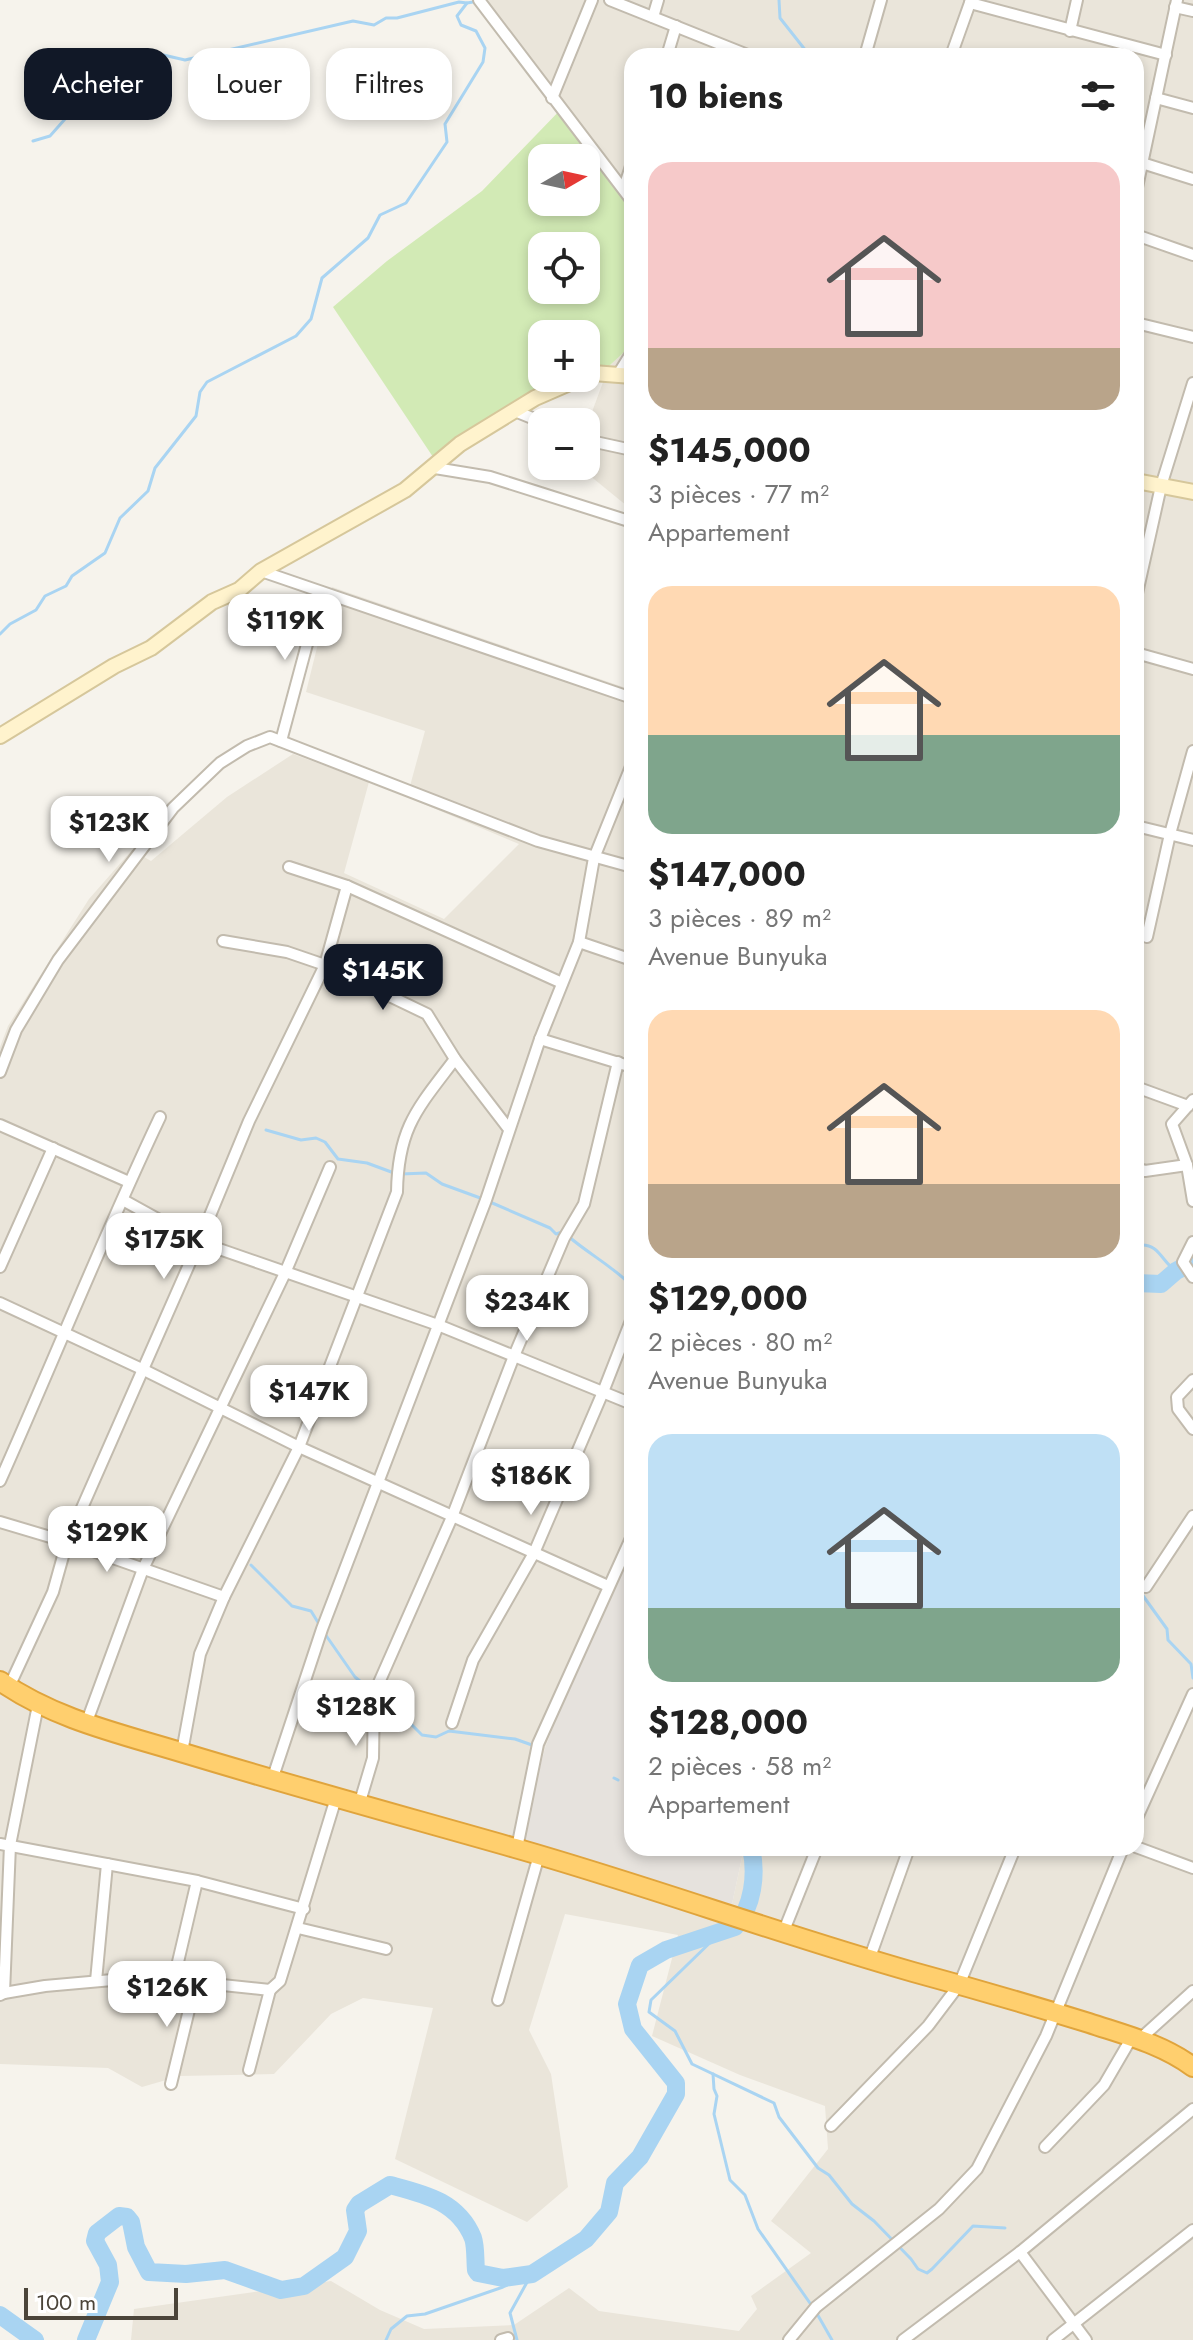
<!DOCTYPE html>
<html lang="fr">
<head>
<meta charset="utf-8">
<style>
  :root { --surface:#fff; --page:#f6f6f6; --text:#222; --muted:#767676; --accent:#111827 }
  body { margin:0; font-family:Jost,sans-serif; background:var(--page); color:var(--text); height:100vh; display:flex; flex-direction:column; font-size:30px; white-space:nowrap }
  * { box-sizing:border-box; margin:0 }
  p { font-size:26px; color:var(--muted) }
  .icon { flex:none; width:44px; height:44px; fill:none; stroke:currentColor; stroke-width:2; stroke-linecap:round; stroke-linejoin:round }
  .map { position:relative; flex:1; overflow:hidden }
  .side { position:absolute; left:624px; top:48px; width:520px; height:1808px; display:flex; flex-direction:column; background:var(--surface); border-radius:24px; box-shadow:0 4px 12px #0003 }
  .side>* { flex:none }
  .top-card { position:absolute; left:24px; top:48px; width:480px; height:72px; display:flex; gap:16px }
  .needle { width:52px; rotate:81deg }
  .controls { position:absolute; left:528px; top:144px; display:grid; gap:16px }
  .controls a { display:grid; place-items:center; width:72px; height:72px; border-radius:16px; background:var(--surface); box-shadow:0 4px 12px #0003; font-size:40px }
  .scale { position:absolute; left:24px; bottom:20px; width:154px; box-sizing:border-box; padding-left:8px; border:4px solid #4b4439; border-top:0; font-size:22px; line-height:28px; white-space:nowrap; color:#4b4439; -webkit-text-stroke:6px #fff; paint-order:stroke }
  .price { position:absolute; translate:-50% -68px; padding:0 18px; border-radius:16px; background:#fff; color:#222; font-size:26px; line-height:52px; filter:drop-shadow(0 2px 4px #0008) }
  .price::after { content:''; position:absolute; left:50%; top:48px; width:24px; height:18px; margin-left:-12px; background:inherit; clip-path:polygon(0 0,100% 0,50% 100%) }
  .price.selected { background:var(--accent); color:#fff }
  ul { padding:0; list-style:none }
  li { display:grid; align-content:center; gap:16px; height:424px; padding:0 24px }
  li span { display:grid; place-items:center; height:248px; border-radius:24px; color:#555 }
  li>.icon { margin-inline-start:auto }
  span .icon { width:144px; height:144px; fill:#fffc; stroke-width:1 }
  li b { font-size:34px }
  h2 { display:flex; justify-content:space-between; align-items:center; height:96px; padding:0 24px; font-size:34px }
  .tag { padding:0 28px; border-radius:24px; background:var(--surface); box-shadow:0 4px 12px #0003; font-size:28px; line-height:72px }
  .tag.selected { background:var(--accent); color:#fff }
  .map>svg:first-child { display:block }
  .residential { fill:#eae5da }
  .industrial { fill:#e6e2dd }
  .green { fill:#d2eab5; fill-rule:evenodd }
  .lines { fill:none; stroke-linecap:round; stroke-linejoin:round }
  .stream { stroke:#a9d4f2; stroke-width:3 }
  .river { stroke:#a9d4f2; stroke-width:18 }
  .street-casing { stroke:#c2bbae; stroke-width:14 }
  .secondary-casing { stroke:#d6c79b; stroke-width:18 }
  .highway-casing { stroke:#e0a43c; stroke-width:22 }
  .street { stroke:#fff; stroke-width:10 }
  .secondary { stroke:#fff3cd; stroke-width:14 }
  .highway { stroke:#ffcf6e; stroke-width:18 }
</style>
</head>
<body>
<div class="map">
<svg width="1193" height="2340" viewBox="0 0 1193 2340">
  <rect width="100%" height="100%" fill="#f6f3ec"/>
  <g class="residential">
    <path d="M478 0H1193V2340H131L134 2309 331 2281 380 2310 424 2329 514 2325 569 2288 599 2311 739 2331 757 2309 751 2296 811 2253 771 2221 828 2149 825 2106 740 2075 652 2036 678 1935 565 1914 529 2030 551 2074 568 2187 527 2222 395 2159 433 2008 363 1998 331 2014 274 2074 180 2076 142 2087 108 2068 0 2064V1047L8 1026 89 899 132 850 151 861 227 797 293 754 369 782 344 873 444 919 519 844 407 797 425 731 306 692 332 587 632 690V1543L563 1700 545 1748 532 1798 732 1904 744 1848H1136V56H632V209L608 171Z"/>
    <path d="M632 345V510L578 466H586V428L609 366Z"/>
  </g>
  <path class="industrial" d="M632 1543V1848H744L732 1904 524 1840 532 1798 545 1748 563 1700Z"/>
  <path class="green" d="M565 105 632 209V345L609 366 597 365 586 369V334H542V378H564C518 397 478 435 439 466L333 307 387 261 482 191ZM542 158H586V202H542ZM542 246H586V290H542Z"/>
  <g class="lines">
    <g class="stream">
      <path d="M779 0 780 18 810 56"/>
      <path d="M33 141 50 136 73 110 106 105 117 98 128 57 142 50 185 60 353 21 374 25 386 18H397L459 2 467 3"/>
      <path d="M0 634 10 624 36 610 45 596 66 586 72 576 105 553 120 518 148 491 155 468 196 416 200 392 207 382 296 336 311 319 322 278 368 238 380 215 406 203 447 142 445 124 483 62 485 48 476 31 461 25 457 16 467 3 479 1"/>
      <path d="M266 1130 301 1140 316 1138 325 1142 338 1159 367 1163 394 1173"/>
      <path d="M401 1174 426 1173 442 1184 483 1199"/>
      <path d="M490 1202 550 1228 556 1234 562 1232"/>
      <path d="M568 1236C590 1255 611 1265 632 1286"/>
      <path d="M1136 1241 1141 1245C1159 1244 1162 1262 1176 1271"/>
      <path d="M251 1565 292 1606 311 1611 319 1624"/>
      <path d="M1136 1586 1167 1629 1168 1640 1191 1664 1193 1678"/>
      <path d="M325 1634 355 1677 397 1712 402 1721 411 1724 422 1735 436 1737 449 1731 515 1739 532 1745"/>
      <path d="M614 1778 618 1780"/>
      <path d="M720 1933 651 2000 649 2012 675 2031 692 2064 774 2103 779 2117 818 2168 829 2175 852 2204 874 2221 911 2259 918 2269 927 2273 932 2269 973 2226 1005 2228"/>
      <path d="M713 2074 714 2089 717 2096 714 2114 730 2180 745 2195 758 2229 812 2306"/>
      <path d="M816 2312 832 2340"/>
      <path d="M386 2340 391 2329 407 2316 425 2314 503 2287 532 2274"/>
      <path d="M517 2340 510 2313 531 2275"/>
    </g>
    <g class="river">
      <path d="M1136 1283 1161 1284 1176 1271 1193 1262"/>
      <path d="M0 2315 35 2340"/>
      <path d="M86 2340 110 2282 108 2265 95 2241 97 2233 119 2216 127 2217 131 2222 136 2247 149 2272 186 2274 225 2270 281 2290 304 2286 345 2257 358 2231 355 2210 359 2204 390 2185C424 2194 458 2201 473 2238 476 2247 475 2260 476 2270L478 2273 503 2278 532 2274 586 2239 609 2212 615 2183 640 2157 676 2094V2083L633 2029 627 2004 640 1965 666 1950 735 1927C753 1907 757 1874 751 1848"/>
    </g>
    <g class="street-casing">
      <g id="street">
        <path d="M479 0 632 201"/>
        <path d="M610 0 750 56"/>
        <path d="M970 3 1166 55"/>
        <path d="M1175 7 1193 11"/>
        <path d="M653 17 658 0"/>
        <path d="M1070 31 1077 0"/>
        <path d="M667 56 676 26"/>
        <path d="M865 56 881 0"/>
        <path d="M951 56 971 0"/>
        <path d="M552 98 592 0"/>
        <path d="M1156 98 1193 108"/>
        <path d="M1142 163 1193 179"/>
        <path d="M626 188H624L632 163"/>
        <path d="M1136 192 1177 0"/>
        <path d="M1136 235 1193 255"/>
        <path d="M1136 323 1193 337"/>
        <path d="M619 373 632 352"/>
        <path d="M515 411 542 422"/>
        <path d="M586 440 632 450"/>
        <path d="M435 468 490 477 632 522"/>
        <path d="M261 571 632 698"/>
        <path d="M1136 598 1161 486 1193 383"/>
        <path d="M1136 653 1193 669"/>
        <path d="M281 741 321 592"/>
        <path d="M1136 826 1193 840"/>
        <path d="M289 867 347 886 562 983"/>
        <path d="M1147 937 1170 834 1193 751"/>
        <path d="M223 941 287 952 325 965 427 1014 455 1059 508 1128"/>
        <path d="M579 942 632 960"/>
        <path d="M540 1039 632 1067"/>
        <path d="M0 1072 16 1030 58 960 173 808 220 763 247 746 270 737 538 841 632 867"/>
        <path d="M1136 1087 1188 1106"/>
        <path d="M1193 1100 1172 1124 1187 1165 1193 1201"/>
        <path d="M0 1125 129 1182"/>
        <path d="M1136 1168 1145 1171 1187 1165"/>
        <path d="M123 1200 199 1242 438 1325 632 1404"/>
        <path d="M1193 1242 1183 1262 1193 1277"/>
        <path d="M0 1267 53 1148"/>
        <path d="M0 1303 144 1370 299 1447 608 1586"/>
        <path d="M1193 1380 1177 1397 1178 1409 1193 1429"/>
        <path d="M0 1481C54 1360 103 1237 160 1117"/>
        <path d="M0 1522 67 1542 224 1597"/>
        <path d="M1146 1587 1193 1516"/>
        <path d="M9 1687 53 1592 67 1542 199 1242 249 1121 325 965 347 886"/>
        <path d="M452 1723 473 1660 534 1553 603 1392 632 1318"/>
        <path d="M86 1724 143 1569 285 1273 330 1167"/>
        <path d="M182 1752 200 1654 224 1597 299 1447 397 1192C398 1127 418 1108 455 1059"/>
        <path d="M272 1780 322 1629 486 1200 540 1039 579 942 594 858 632 764"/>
        <path d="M359 1805 373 1758 374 1694 452 1517 514 1356 564 1238 584 1204 618 1062"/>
        <path d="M1136 1820 1193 1694"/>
        <path d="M0 1844 197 1881 304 1909"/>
        <path d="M1136 1847 1193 1868"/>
        <path d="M517 1848 538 1744 632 1536"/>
        <path d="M298 1928 386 1949"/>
        <path d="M783 1933 817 1848"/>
        <path d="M869 1960 909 1848"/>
        <path d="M174 1979 197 1881"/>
        <path d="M96 1981 107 1864"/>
        <path d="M4 1993 45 1986 146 1977 270 1990 280 1981 336 1798"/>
        <path d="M0 1995 4 1993 10 1845 38 1705"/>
        <path d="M498 2000 539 1855"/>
        <path d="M1140 2039 1193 1991"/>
        <path d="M249 2070 270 1990"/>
        <path d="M171 2084 196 1981"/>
        <path d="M831 2126 928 2026 959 1985 1015 1848"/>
        <path d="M1045 2147 1104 2085 1132 2037"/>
        <path d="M1020 2252 1086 2340"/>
        <path d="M501 2340 508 2338"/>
        <path d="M789 2340 816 2307 939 2209 977 2169 1046 2036 1123 1848"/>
        <path d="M903 2340 1020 2252 1193 2109"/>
        <path d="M1053 2340 1193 2230"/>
      </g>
    </g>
    <g class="secondary-casing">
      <g id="secondary">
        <path d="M586 376 593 373 632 376"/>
        <path d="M1136 481 1193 492"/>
        <path d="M0 736 114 666 151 648 212 602 239 590 261 571 405 490 460 444 535 398 581 378"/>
      </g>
    </g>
    <g class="highway-casing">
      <path id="highway" d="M0 1681C56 1720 122 1734 187 1754 296 1787 406 1817 515 1848 649 1886 779 1934 913 1972 972 1988 1031 2005 1089 2023 1125 2035 1162 2044 1193 2067"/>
    </g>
    <use href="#street" class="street"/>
    <use href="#secondary" class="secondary"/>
    <use href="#highway" class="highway"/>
  </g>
</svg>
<div class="controls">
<a><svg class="needle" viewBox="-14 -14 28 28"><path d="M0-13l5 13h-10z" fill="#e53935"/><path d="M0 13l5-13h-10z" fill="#767676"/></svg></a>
<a><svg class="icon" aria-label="locate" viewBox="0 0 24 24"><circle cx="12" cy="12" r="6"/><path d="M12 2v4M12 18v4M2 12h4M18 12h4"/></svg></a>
<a>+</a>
<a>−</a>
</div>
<div class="scale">100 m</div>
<b class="price" style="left:285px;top:662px">$119K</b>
<b class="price" style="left:109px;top:864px">$123K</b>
<b class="price selected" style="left:383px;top:1012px">$145K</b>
<b class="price" style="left:164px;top:1281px">$175K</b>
<b class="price" style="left:527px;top:1343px">$234K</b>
<b class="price" style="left:309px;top:1433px">$147K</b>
<b class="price" style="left:531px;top:1517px">$186K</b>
<b class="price" style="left:107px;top:1574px">$129K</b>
<b class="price" style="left:356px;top:1748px">$128K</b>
<b class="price" style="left:167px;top:2029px">$126K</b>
<div class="top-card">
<a class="tag selected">Acheter</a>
<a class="tag">Louer</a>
<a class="tag">Filtres</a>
</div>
<section class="side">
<h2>10 biens<svg class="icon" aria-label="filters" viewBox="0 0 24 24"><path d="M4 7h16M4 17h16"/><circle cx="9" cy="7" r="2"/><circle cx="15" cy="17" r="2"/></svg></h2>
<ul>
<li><span style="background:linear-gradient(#f6c9c9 75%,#b9a48a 0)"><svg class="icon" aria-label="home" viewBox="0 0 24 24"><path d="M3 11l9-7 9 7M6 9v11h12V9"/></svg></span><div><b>$145,000</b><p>3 pièces · 77 m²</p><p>Appartement</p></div></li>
<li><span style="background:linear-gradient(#ffd9b3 60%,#7fa58c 0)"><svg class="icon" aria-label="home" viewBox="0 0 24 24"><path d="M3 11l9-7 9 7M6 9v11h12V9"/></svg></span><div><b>$147,000</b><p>3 pièces · 89 m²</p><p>Avenue Bunyuka</p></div></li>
<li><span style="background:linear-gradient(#ffd9b3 70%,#b9a48a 0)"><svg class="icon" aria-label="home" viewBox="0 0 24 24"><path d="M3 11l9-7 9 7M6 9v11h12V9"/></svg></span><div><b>$129,000</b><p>2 pièces · 80 m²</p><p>Avenue Bunyuka</p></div></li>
<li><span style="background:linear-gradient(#bfe0f5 70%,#7fa58c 0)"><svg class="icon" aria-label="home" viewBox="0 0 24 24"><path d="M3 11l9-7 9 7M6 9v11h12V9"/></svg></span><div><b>$128,000</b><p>2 pièces · 58 m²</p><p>Appartement</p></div></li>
</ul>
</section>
</div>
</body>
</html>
